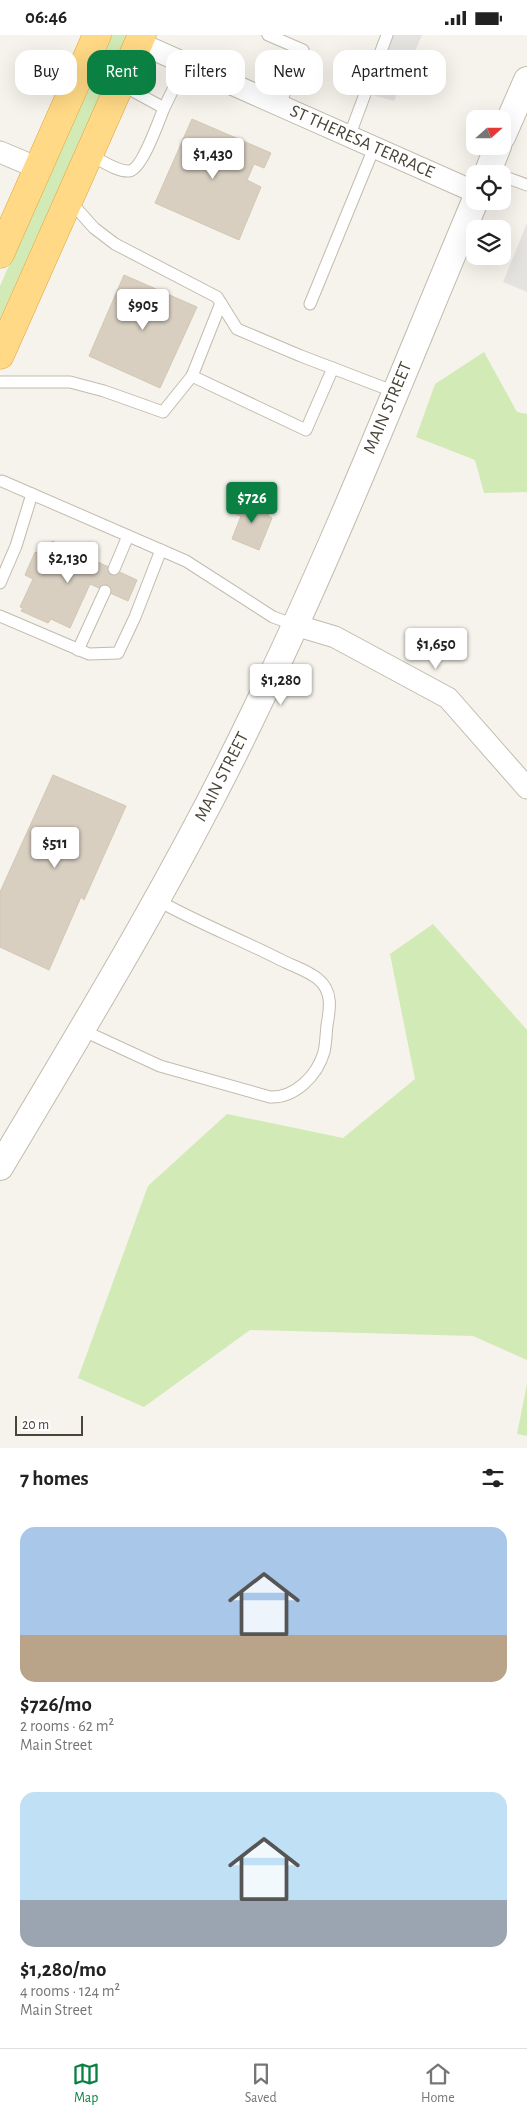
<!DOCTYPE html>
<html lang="en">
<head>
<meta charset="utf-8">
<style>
  :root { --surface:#fff; --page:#f6f6f6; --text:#222; --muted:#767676; --line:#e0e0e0; --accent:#0b8043 }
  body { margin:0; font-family:"Alegreya Sans",sans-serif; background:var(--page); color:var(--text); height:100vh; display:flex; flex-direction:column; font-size:19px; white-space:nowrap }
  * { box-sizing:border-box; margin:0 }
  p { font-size:16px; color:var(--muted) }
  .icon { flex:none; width:28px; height:28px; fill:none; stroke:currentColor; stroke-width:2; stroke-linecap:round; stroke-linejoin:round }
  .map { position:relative; height:1413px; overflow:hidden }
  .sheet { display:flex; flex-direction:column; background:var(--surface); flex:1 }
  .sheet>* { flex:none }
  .banner { position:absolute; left:15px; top:15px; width:498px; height:45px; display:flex; gap:10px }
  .needle { width:32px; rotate:69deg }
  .buttons { position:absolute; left:466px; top:75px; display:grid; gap:10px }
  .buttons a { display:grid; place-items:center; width:45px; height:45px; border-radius:10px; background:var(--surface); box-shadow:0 5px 20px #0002; font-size:25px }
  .scale { position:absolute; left:15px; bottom:12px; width:68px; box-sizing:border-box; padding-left:5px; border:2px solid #4b4439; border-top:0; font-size:14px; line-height:18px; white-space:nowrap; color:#4b4439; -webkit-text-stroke:4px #fff; paint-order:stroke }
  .price { position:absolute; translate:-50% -42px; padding:0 11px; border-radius:5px; background:#fff; color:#222; font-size:16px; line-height:32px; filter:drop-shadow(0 1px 2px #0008) }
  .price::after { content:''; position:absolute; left:50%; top:30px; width:15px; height:11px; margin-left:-8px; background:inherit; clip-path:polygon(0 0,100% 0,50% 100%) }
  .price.current { background:var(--accent); color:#fff }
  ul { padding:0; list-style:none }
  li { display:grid; align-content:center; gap:10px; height:265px; padding:0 20px }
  li span { display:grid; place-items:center; height:155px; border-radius:15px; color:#555 }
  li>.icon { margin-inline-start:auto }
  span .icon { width:90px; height:90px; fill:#fffc; stroke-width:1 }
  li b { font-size:21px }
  h2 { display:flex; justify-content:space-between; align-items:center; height:60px; padding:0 20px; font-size:21px }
  .tag { padding:0 18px; border-radius:15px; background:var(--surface); box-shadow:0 5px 20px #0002; font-size:18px; line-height:45px }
  .tag.current { background:var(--accent); color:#fff }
  .status { display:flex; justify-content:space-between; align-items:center; height:35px; padding:0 25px; background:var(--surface); direction:ltr }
  .status svg { height:14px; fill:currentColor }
  .tab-bar { display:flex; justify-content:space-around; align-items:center; height:70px; border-top:1px solid var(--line); background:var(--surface); font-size:14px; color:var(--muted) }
  .tab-bar a { display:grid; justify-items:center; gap:2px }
  .tab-bar .current { color:var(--accent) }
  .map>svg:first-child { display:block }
  .green { fill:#d2eab5 }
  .parking { fill:#e5e3e0 }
  .building { fill:#d8cfc1; stroke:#d3c7b4 }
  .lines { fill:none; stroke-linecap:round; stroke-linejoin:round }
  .service-casing { stroke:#c2bbae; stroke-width:13 }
  .minor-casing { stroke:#c2bbae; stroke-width:23 }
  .tertiary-casing { stroke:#c2bbae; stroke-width:28 }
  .trunk-casing { stroke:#e0a43c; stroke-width:29 }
  .service { stroke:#fff; stroke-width:11 }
  .minor { stroke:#fff; stroke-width:21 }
  .tertiary { stroke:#fff; stroke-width:26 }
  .trunk { stroke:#ffd985; stroke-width:28 }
  .labels { text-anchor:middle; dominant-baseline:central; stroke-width:4; stroke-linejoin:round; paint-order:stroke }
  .street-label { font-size:18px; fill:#4b4439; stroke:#fff }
</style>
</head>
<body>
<div class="status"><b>06:46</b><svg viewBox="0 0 49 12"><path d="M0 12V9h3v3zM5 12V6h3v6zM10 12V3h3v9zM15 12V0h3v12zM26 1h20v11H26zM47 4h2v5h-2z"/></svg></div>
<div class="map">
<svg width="527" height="1413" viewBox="0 0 527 1413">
  <rect width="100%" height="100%" fill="#f6f3ec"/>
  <g class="green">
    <path d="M111 0H127L0 284V251Z"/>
    <path d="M484 317 517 377 527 379V457L484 458 475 425 416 402 435 349Z"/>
    <path d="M433 889 527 995V1325L473 1301 250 1295 144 1372 78 1343 148 1151 227 1079 343 1103 415 1044 390 919Z"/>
    <path d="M527 1349V1401L517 1399Z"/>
  </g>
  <g class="parking">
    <path d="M387 0H422L394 66 365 58Z"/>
    <path d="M527 188V257L503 247Z"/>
  </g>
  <g class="building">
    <path d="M192 84 271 118 264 133 254 129 247 145 261 152 239 205 155 168Z"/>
    <path d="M124 240 197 272 160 353 89 321Z"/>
    <path d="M249 464 271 473 268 481 272 483 259 515 232 504 241 481 233 478 235 472 243 476Z"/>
    <path d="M52 506 137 545 128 566 90 549 70 593 51 584 48 588 21 576 23 573 20 572 33 544 25 540 35 517 45 521Z"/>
    <path d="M53 740 126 771 84 865 81 862 49 935 0 912V857Z"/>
  </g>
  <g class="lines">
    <g class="service-casing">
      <g id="service">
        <path d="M268 0 303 15 279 71"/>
        <path d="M164 73 185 30"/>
        <path d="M349 102 387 0"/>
        <path d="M90 120C101 125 117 137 129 136 142 135 159 85 164 73L120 49"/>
        <path d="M502 141 527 150"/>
        <path d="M69 165 94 193 115 209 217 262 237 294 301 321 395 357"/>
        <path d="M221 268 192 341 306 395 333 333"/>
        <path d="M310 269 374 113"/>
        <path d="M0 347H70L104 356 163 377 192 341"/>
        <path d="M2 446 186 526 273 582 295 590"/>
        <path d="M114 534 128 501"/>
        <path d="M0 548 16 511 32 459"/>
        <path d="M0 581 89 619 118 618 135 582 161 515"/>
        <path d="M78 615 105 556"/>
        <path d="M82 995 160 1031 270 1062C295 1063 317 1041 324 1017 326 1008 326 999 327 990 330 974 333 956 318 944 309 936 293 931 281 925 240 904 198 888 157 865"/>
      </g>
    </g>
    <g class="minor-casing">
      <g id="minor">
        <path d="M139 8 475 157"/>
        <path d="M0 117 38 133"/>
        <path d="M295 590 335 602 448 663 527 753"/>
      </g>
    </g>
    <g class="tertiary-casing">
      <g id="tertiary">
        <path d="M502 102 527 45"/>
        <path d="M487 139 498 111"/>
        <path d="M0 1132C89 983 179 835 254 678 335 511 403 337 475 166"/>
      </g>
    </g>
    <g class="trunk-casing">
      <g id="trunk">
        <path d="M0 219 97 0"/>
        <path d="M0 320 142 0"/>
      </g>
    </g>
    <use href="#service" class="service"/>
    <use href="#minor" class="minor"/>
    <use href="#tertiary" class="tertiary"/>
    <use href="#trunk" class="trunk"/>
  </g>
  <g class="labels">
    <g class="street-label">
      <text transform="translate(362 107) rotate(24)">ST THERESA TERRACE</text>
      <text transform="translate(388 373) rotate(-67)">MAIN STREET</text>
      <text transform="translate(222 742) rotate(-63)">MAIN STREET</text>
    </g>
  </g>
</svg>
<div class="buttons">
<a><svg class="needle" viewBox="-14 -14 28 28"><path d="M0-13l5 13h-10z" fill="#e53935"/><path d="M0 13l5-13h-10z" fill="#767676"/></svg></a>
<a><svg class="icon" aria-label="locate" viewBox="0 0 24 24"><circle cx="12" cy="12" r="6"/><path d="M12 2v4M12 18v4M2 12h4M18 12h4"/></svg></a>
<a><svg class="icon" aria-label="layers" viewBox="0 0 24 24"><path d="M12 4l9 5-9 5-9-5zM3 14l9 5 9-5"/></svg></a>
</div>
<div class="scale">20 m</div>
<b class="price" style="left:213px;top:145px">$1,430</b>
<b class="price" style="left:143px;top:296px">$905</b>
<b class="price current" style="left:252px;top:489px">$726</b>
<b class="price" style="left:68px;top:549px">$2,130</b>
<b class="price" style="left:436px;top:635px">$1,650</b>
<b class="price" style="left:281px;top:671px">$1,280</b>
<b class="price" style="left:55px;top:834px">$511</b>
<div class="banner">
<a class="tag">Buy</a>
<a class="tag current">Rent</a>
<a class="tag">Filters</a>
<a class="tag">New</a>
<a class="tag">Apartment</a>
</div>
</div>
<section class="sheet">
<h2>7 homes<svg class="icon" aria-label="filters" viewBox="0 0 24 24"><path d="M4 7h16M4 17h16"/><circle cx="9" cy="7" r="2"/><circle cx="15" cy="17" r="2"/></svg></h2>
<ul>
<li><span style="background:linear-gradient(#a9c7e8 70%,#b9a48a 0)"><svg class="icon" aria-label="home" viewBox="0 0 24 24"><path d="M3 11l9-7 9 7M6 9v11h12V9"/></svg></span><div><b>$726/mo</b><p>2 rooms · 62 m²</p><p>Main Street</p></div></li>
<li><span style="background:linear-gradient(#bfe0f5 70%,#9aa5b1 0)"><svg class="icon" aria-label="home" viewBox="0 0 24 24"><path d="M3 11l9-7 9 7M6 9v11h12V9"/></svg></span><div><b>$1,280/mo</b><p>4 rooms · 124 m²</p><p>Main Street</p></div></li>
</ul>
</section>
<nav class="tab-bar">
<a class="current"><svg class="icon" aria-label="map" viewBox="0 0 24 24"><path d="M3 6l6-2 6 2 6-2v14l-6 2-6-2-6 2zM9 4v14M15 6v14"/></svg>Map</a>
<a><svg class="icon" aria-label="saved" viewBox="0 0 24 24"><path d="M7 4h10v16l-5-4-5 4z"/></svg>Saved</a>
<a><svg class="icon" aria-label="home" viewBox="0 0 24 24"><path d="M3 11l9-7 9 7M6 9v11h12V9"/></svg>Home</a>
</nav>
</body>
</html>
